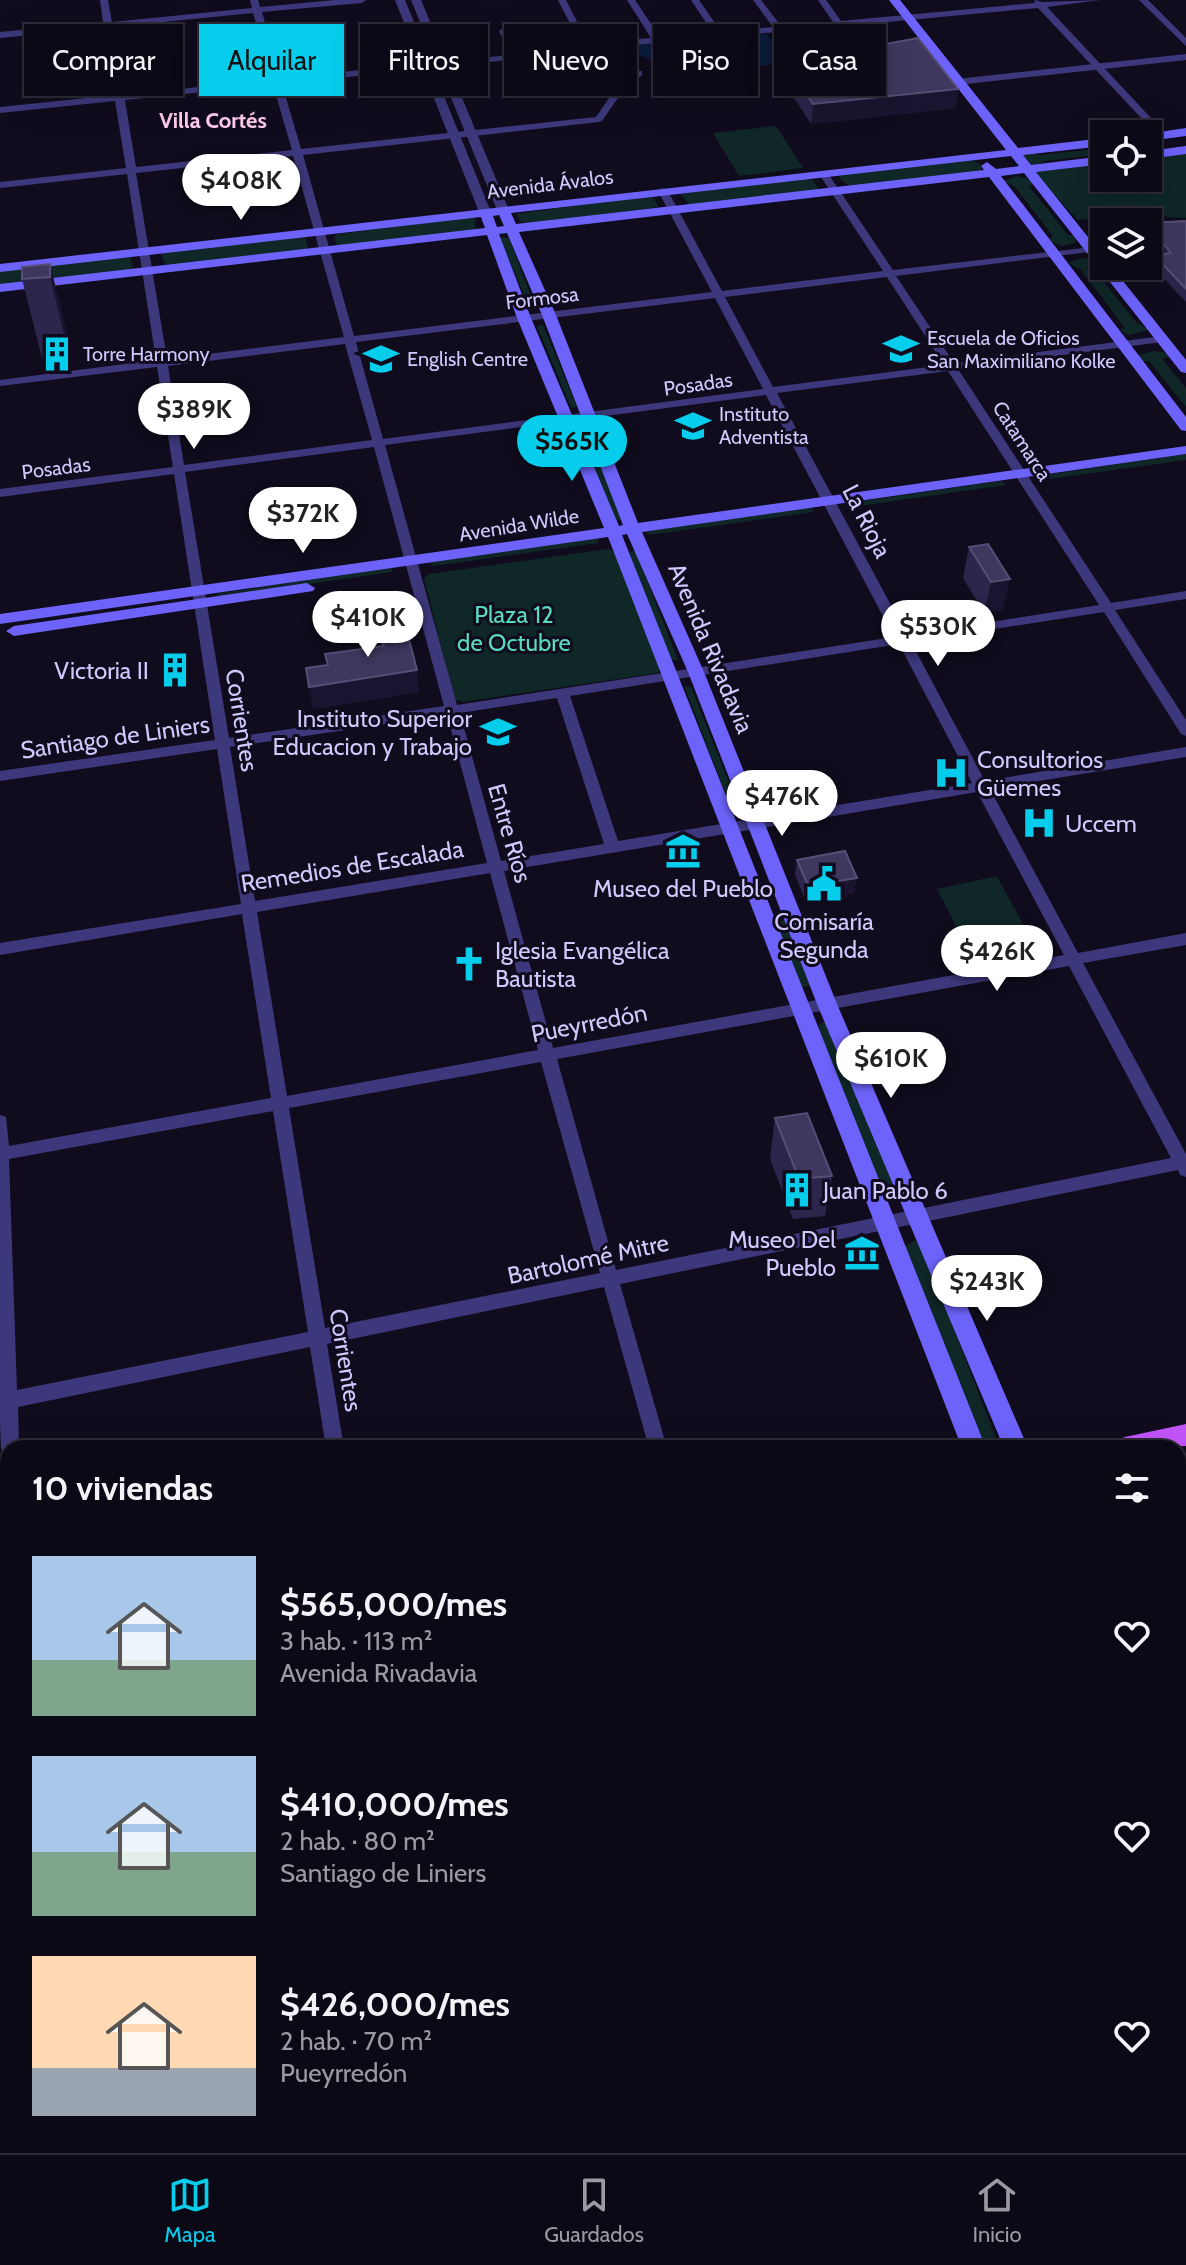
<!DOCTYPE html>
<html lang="es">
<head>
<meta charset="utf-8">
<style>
  :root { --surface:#0c0916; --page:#15121f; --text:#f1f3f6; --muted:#9a9aa1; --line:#2c2a35; --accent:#07cdec }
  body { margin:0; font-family:Cabin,sans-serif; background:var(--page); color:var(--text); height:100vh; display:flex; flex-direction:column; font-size:30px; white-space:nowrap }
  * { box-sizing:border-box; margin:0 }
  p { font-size:26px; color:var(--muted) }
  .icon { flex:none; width:44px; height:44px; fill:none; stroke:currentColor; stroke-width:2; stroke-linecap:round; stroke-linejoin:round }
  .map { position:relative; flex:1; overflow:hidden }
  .sheet { position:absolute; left:0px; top:1440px; width:1186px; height:714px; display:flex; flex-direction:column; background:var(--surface); border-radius:24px 24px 0 0; box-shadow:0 8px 32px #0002,0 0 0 2px var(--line) }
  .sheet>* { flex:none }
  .banner { position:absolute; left:24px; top:24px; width:1138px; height:72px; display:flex; gap:16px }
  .buttons { position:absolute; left:1090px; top:120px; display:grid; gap:16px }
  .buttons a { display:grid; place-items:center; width:72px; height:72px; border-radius:0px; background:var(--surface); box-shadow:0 8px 32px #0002,0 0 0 2px var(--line); font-size:40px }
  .price { position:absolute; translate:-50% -68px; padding:0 18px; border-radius:28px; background:#fff; color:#222; font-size:26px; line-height:52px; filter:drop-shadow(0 2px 4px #0008) }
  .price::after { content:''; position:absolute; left:50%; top:48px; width:24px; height:18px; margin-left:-12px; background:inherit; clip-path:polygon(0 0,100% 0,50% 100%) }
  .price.active { background:var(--accent); color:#111 }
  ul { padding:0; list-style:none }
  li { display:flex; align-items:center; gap:24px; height:200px; padding:0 32px }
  li span { display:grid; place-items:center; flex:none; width:224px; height:160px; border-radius:0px; color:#555 }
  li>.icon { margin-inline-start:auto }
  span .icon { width:96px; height:96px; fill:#fffc; stroke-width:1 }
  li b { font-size:34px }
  h2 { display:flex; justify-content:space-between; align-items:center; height:96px; padding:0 32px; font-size:34px }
  .chip { padding:0 28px; border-radius:0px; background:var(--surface); box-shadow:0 8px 32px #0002,0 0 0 2px var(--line); font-size:28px; line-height:72px }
  .chip.active { background:var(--accent); color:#111 }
  .tab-bar { display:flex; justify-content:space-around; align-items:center; height:112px; border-top:2px solid var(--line); background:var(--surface); font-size:22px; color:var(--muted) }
  .tab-bar a { display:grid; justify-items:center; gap:4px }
  .tab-bar .active { color:var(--accent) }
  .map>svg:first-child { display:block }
  .green { fill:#0f2727 }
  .water { fill:#0c1c3c }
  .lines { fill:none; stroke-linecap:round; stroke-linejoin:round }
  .minor { fill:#3d387b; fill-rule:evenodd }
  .tertiary { fill:#3d387b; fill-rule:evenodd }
  .secondary { fill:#6d63fb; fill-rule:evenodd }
  .primary { fill:#c254fa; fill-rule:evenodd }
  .wall { fill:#2d254b }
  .shaded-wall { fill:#1a1430 }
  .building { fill:#3f375e; stroke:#564e77; stroke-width:2 }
  .labels { text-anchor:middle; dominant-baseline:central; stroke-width:6; stroke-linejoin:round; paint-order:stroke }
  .far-street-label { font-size:20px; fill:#d1c9fe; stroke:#100c1d }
  .far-poi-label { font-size:20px; fill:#d1c9fe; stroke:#100c1d; text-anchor:start }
  .far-neighbourhood-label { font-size:22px; font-weight:bold; fill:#fecbea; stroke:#100c1d }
  .street-label { font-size:24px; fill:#d1c9fe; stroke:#100c1d }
  .park-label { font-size:24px; fill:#59dabf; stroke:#100c1d }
  .poi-label { font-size:24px; fill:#d1c9fe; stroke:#100c1d; text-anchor:start }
</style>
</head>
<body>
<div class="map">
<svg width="1186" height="2153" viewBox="0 0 1186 2153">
  <rect width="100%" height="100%" fill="#100c1d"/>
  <g class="green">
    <path d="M776 126 803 168 739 176 713 133Z"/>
    <path d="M1104 148V154L1044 161 1033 167 1021 157 1031 152 1040 155Z"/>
    <path d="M1186 152V218L1140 215 1078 220 1033 172 1104 161V178H1148V156Z"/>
    <path d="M971 160 980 164 982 171 851 187 839 178 841 174Z"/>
    <path d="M1016 176 1029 179 1034 184 1029 186 1067 234 1076 236 1075 243 1062 246 1047 240 1053 236 1015 187 1004 181Z"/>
    <path d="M805 178 813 180 818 188 815 191 690 205 680 194Z"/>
    <path d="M647 196 654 198 658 207 529 224 521 222 516 214Z"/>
    <path d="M469 216 475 219V230L345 246 337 245 334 235Z"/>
    <path d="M305 237 308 248 303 251 166 266 161 255 164 251Z"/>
    <path d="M503 237 509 238 536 309H530L500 238Z"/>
    <path d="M124 256 131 258 133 267 128 271 0 286V270Z"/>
    <path d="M1082 258 1093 260 1096 264 1091 266 1136 322 1149 330 1129 335 1120 330 1125 328 1081 270 1068 263Z"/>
    <path d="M543 325 577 407 571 408 537 326Z"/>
    <path d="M1154 351 1166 353 1169 357 1162 359 1186 388V407L1149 361H1139L1136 356Z"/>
    <path d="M578 426 586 428 623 519 616 521 575 428Z"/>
    <path d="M1186 454V460L1049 479 1046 475Z"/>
    <path d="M1001 481 1006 485 852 507 848 503Z"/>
    <path d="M811 507 814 512 649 535 644 529Z"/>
    <path d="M598 538V543L434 566 429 562Z"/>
    <path d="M608 549 615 552 661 668 657 673 463 702 454 699 424 578 429 574Z"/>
    <path d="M633 551 636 552 678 660H671L628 553Z"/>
    <path d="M393 567 392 572 219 597 216 594Z"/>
    <path d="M684 686 691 687 740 810H732Z"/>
    <path d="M997 876 1035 947 973 959 937 889Z"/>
    <path d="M786 920 811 986 801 987 776 922Z"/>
    <path d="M825 1021 898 1194 896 1199 884 1197 817 1026Z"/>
    <path d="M916 1240 920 1243 1000 1448H986L905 1246Z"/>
  </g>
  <path class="water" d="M767 34 772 43 791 46 793 50 789 52 801 63C752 65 660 78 623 45Z"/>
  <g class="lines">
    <g class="minor">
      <path d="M100 0H108L112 22 252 8 250 0H258L260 7 335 0H366L362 3 262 12 281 78 510 55 499 31 503 28 507 31 518 59 282 84 301 149 596 117 614 91 636 71H642V75L620 95 602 121 599 122 303 155 354 336 712 292 658 191 663 188 668 191 722 291 883 271 819 174 824 171 827 172 893 270 1093 247 1094 249 1089 252 896 276 954 363 1162 336 1167 339 1162 342 958 369 1111 603 1186 591V599L1115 610 1186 720V736L1181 734 1104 612 911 642 985 781 1186 747V757L990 789 1078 953 1186 933V945L1083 963 1186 1154V1177L1180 1175 1178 1170 620 1284 667 1448H649L604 1287 327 1344 344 1448H326L310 1347 18 1407 19 1448H8V1456L3 1454 1 1448 0 1422V1115L6 1117 9 1146 271 1098 242 914 0 955V943L241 904 217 749 0 781V771L215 740 174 474 0 497V489L173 467 157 367 0 386V380L156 360 127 174 0 188V182L126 168 115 101 0 113V107L115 95 104 28 0 38V32L103 22ZM253 13 272 79 124 95 113 27ZM273 85 292 150 136 167 125 100ZM293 156 344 337 167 359 136 173ZM887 277 944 365 773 387 725 297ZM715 298 763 389 383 439 356 342ZM345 344 372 440 184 465 168 366ZM948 371 1099 605 907 635 777 393ZM766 395 894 637 457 705 385 445ZM374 447 444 706 229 738 185 472ZM899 644 972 783 618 841 570 696ZM557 698 604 844 501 861 460 713ZM447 715 487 863 255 901 230 747ZM977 792 1064 955 553 1048 504 871ZM490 873 538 1050 287 1096 257 912ZM1069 966 1171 1158 616 1270 557 1059ZM541 1062 600 1273 325 1328 289 1108ZM273 1111 308 1332 17 1390 9 1159Z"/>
      <path d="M558 0H566L588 43H594L651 38 627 0H635L660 37 713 33 691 0H699L721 32 773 27 753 0H761L781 26 833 22 818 0H826L841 21 1034 3 1035 0 1042 2 1101 0 1047 7 1167 135 1159 137 1038 8 845 26 870 62 866 65 863 64 836 26 785 31 805 58 801 61 777 32 601 48 613 61 609 64 591 48 582 47Z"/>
      <path d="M1139 0H1148L1186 38V46Z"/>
      <path d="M1186 1813V1835L1178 1837V1815Z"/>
      <path d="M8 2105V2129L0 2131V2107Z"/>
      <path d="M28 2146H52L53 2153H29Z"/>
      <path d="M433 2146H457L458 2153H434Z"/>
      <path d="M840 2146H864L865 2153H841Z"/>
    </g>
    <g class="tertiary">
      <path d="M395 0H405L491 212 489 215 479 212Z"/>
      <path d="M411 0H421L509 210 507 213 497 210Z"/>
      <path d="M1186 54V60L948 86 942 83 948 80Z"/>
    </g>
    <g class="secondary">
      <path d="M889 0H900L1018 148 1104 138V146L1023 155 1031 165 1104 156V164L1036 172 1104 257V266H1111L1186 360V373L1181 372 1024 173 1001 176 1186 417V431L1181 430 989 177 519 232 556 315 638 523 1186 446V454L642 532 704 672 837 1004 1028 1448H1004L817 1004 688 672 627 534 622 535 986 1448H962L608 537 0 624V614L604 528 517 318 487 235 0 292V284L485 228 481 217 0 272V264L1006 150ZM1011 156 1019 166 996 169 987 162 981 166 984 170 516 224 511 213ZM499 215 504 226 497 227 493 216ZM507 233 542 315 623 525 619 526 531 318 499 234Z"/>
      <path d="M1186 128V136L1148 141 1146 134Z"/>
      <path d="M1186 146V154L1148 159V151Z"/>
      <path d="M307 583 315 588 313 591 14 636 6 631 14 626Z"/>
      <path d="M1178 1824 1186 1827V1869L1178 1866Z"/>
      <path d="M1178 1945 1186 1948V1993L1178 1990Z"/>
    </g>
    <g class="primary">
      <path d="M1186 1424V1446L1113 1448 1117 1440 1125 1437Z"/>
      <path d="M1186 1457V1479L1178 1481V1459Z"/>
      <path d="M8 1685V1711L0 1712V1686Z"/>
      <path d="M8 1721V1747L0 1749V1723Z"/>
    </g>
  </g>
  <g class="wall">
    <path d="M785 62 958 89 955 108 811 124 783 81Z"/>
    <path d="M1186 221V302L1152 266 1155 256 1161 254 1148 237V223Z"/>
    <path d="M50 264 70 347V359L43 362 22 279Z"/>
    <path d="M988 544 1003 610 984 613 963 578 969 547Z"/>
    <path d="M378 623 419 692 313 709 306 668 327 665 325 654 381 646Z"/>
    <path d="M797 860 854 893 806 902 795 875Z"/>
    <path d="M775 1118 832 1176 825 1216 793 1219 770 1159Z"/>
    <path d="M1186 1673V1784L1180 1782 1178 1779V1676Z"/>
  </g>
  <g class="shaded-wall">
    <path d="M958 89 955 108 811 124 813 104Z"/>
    <path d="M50 264 70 347V359L50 277Z"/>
    <path d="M1010 579 1003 610 984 613 991 582Z"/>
    <path d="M417 670 419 692 313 709 309 687Z"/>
    <path d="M857 878 854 893 806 902 808 886Z"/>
  </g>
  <g class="building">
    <path d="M918 38 958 89 813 104 785 62Z"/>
    <path d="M1186 221V289L1155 256 1171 253 1148 224V223Z"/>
    <path d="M50 264V277L22 279V267Z"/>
    <path d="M988 544 1010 579 991 582 969 547Z"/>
    <path d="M404 620 417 670 309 687 306 668 328 665 325 654 384 646 378 623Z"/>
    <path d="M845 851 857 878 808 886 797 860Z"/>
    <path d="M807 1113 832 1176 799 1179 775 1118Z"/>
    <path d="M1186 1673V1744L1178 1727V1676Z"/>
  </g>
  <defs>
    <g id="university-bare" transform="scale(2.76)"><path d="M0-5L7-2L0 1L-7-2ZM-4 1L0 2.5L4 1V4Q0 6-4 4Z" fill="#07cdec" stroke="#100c1d" stroke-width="2.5" paint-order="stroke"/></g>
    <g id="building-bare" transform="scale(2.76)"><path d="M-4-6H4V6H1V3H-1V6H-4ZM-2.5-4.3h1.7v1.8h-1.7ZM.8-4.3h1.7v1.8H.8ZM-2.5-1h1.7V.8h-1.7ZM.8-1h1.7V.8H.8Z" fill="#07cdec" stroke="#100c1d" stroke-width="2.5" paint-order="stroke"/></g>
    <g id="school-bare" transform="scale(2.76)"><path d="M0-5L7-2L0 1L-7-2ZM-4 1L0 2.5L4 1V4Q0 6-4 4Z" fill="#07cdec" stroke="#100c1d" stroke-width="2.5" paint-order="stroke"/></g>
    <g id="hospital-bare" transform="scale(2.76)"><path d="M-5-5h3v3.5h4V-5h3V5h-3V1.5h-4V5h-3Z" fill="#07cdec" stroke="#100c1d" stroke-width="2.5" paint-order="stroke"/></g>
    <g id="museum-bare" transform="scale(2.76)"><path d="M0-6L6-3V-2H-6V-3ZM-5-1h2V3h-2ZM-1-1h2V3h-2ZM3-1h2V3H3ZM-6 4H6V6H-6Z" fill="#07cdec" stroke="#100c1d" stroke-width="2.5" paint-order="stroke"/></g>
    <g id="civic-bare" transform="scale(2.76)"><path d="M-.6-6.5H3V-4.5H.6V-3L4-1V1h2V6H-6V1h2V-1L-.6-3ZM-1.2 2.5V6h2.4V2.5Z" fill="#07cdec" stroke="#100c1d" stroke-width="2.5" paint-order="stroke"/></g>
    <g id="church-bare" transform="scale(2.76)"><path d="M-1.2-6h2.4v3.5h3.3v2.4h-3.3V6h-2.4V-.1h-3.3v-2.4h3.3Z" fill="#07cdec" stroke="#100c1d" stroke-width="2.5" paint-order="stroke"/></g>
  </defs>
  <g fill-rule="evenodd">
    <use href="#university-bare" x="901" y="349"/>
    <use href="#building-bare" x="57" y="354"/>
    <use href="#university-bare" x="381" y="359"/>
    <use href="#school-bare" x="693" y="426"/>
    <use href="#building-bare" x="175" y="670"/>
    <use href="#university-bare" x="498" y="732"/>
    <use href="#hospital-bare" x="951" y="773"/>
    <use href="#hospital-bare" x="1039" y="823"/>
    <use href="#museum-bare" x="683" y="851"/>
    <use href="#civic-bare" x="824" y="884"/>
    <use href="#church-bare" x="469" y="964"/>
    <use href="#building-bare" x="797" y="1190"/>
    <use href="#museum-bare" x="862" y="1253"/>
  </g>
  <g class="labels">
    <g class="far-street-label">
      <text transform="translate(550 184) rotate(-7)">Avenida Ávalos</text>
      <text transform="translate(542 298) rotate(-7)">Formosa</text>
      <text transform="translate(698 384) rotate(-8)">Posadas</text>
      <text transform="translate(1022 441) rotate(57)">Catamarca</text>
      <text transform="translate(56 468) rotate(-7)">Posadas</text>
      <text transform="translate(519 525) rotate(-9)">Avenida Wilde</text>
    </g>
    <g class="far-poi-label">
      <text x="927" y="338">Escuela de Oficios<tspan x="927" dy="23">San Maximiliano Kolke</tspan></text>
      <text x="83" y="354">Torre Harmony</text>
      <text x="407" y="359">English Centre</text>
      <text x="719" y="414">Instituto<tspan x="719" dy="23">Adventista</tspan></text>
    </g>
    <g class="far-neighbourhood-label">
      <text x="213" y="120">Villa Cortés</text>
    </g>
    <g class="street-label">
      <text transform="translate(867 521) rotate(63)">La Rioja</text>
      <text transform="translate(711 648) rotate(67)">Avenida Rivadavia</text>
      <text transform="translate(242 720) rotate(81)">Corrientes</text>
      <text transform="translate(115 737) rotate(-8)">Santiago de Liniers</text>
      <text transform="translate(510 833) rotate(74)">Entre Ríos</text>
      <text transform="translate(352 866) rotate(-9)">Remedios de Escalada</text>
      <text transform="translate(589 1023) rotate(-11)">Pueyrredón</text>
      <text transform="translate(588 1259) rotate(-12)">Bartolomé Mitre</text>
      <text transform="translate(346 1360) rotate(81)">Corrientes</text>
    </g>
    <g class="park-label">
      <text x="514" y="614">Plaza 12<tspan x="514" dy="28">de Octubre</tspan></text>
    </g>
    <g class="poi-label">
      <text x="149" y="670" text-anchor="end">Victoria II</text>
      <text x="472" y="718" text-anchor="end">Instituto Superior<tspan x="472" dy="28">Educacion y Trabajo</tspan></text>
      <text x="977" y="759">Consultorios<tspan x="977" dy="28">Güemes</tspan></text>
      <text x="1065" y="823">Uccem</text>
      <text x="683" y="888" text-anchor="middle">Museo del Pueblo</text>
      <text x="824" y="921" text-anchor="middle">Comisaría<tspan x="824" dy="28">Segunda</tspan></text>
      <text x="495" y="950">Iglesia Evangélica<tspan x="495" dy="28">Bautista</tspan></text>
      <text x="823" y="1190">Juan Pablo 6</text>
      <text x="836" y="1239" text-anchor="end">Museo Del<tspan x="836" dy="28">Pueblo</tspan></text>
    </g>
  </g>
</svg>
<div class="buttons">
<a><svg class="icon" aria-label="locate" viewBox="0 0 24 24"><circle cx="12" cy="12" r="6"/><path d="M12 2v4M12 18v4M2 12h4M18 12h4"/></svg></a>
<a><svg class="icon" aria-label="layers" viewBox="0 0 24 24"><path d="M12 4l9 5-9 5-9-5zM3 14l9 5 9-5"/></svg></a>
</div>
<b class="price" style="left:241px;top:222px">$408K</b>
<b class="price" style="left:194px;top:451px">$389K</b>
<b class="price active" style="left:572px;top:483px">$565K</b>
<b class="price" style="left:303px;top:555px">$372K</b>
<b class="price" style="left:368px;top:659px">$410K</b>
<b class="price" style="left:938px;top:668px">$530K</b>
<b class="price" style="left:782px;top:838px">$476K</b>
<b class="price" style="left:997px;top:993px">$426K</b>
<b class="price" style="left:891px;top:1100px">$610K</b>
<b class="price" style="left:987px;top:1323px">$243K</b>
<div class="banner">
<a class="chip">Comprar</a>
<a class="chip active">Alquilar</a>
<a class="chip">Filtros</a>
<a class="chip">Nuevo</a>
<a class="chip">Piso</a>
<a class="chip">Casa</a>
</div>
<section class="sheet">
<h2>10 viviendas<svg class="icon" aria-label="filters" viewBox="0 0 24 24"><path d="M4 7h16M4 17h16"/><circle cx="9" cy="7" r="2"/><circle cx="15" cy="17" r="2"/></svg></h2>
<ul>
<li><span style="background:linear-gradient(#a9c7e8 65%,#7fa58c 0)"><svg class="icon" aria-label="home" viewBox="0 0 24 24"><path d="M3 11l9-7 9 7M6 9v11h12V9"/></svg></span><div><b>$565,000/mes</b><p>3 hab. · 113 m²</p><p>Avenida Rivadavia</p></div><svg class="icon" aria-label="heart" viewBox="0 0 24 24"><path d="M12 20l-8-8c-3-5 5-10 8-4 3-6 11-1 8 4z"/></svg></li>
<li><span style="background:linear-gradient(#a9c7e8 60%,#7fa58c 0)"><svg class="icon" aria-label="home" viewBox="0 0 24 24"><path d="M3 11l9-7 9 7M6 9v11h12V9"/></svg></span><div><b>$410,000/mes</b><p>2 hab. · 80 m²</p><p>Santiago de Liniers</p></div><svg class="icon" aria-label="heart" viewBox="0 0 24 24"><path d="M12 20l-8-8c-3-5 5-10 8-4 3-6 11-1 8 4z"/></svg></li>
<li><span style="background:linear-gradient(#ffd9b3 70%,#9aa5b1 0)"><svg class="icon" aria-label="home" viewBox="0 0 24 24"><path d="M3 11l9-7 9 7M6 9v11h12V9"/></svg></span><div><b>$426,000/mes</b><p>2 hab. · 70 m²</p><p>Pueyrredón</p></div><svg class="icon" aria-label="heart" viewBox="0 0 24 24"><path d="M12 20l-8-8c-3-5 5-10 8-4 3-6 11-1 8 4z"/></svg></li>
</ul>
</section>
</div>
<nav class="tab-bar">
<a class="active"><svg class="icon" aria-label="map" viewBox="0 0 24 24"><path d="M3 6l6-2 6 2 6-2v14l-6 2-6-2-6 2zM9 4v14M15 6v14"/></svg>Mapa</a>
<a><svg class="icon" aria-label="saved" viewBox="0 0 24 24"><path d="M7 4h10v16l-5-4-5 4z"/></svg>Guardados</a>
<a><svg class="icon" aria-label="home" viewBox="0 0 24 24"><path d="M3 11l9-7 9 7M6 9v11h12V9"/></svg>Inicio</a>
</nav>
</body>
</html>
